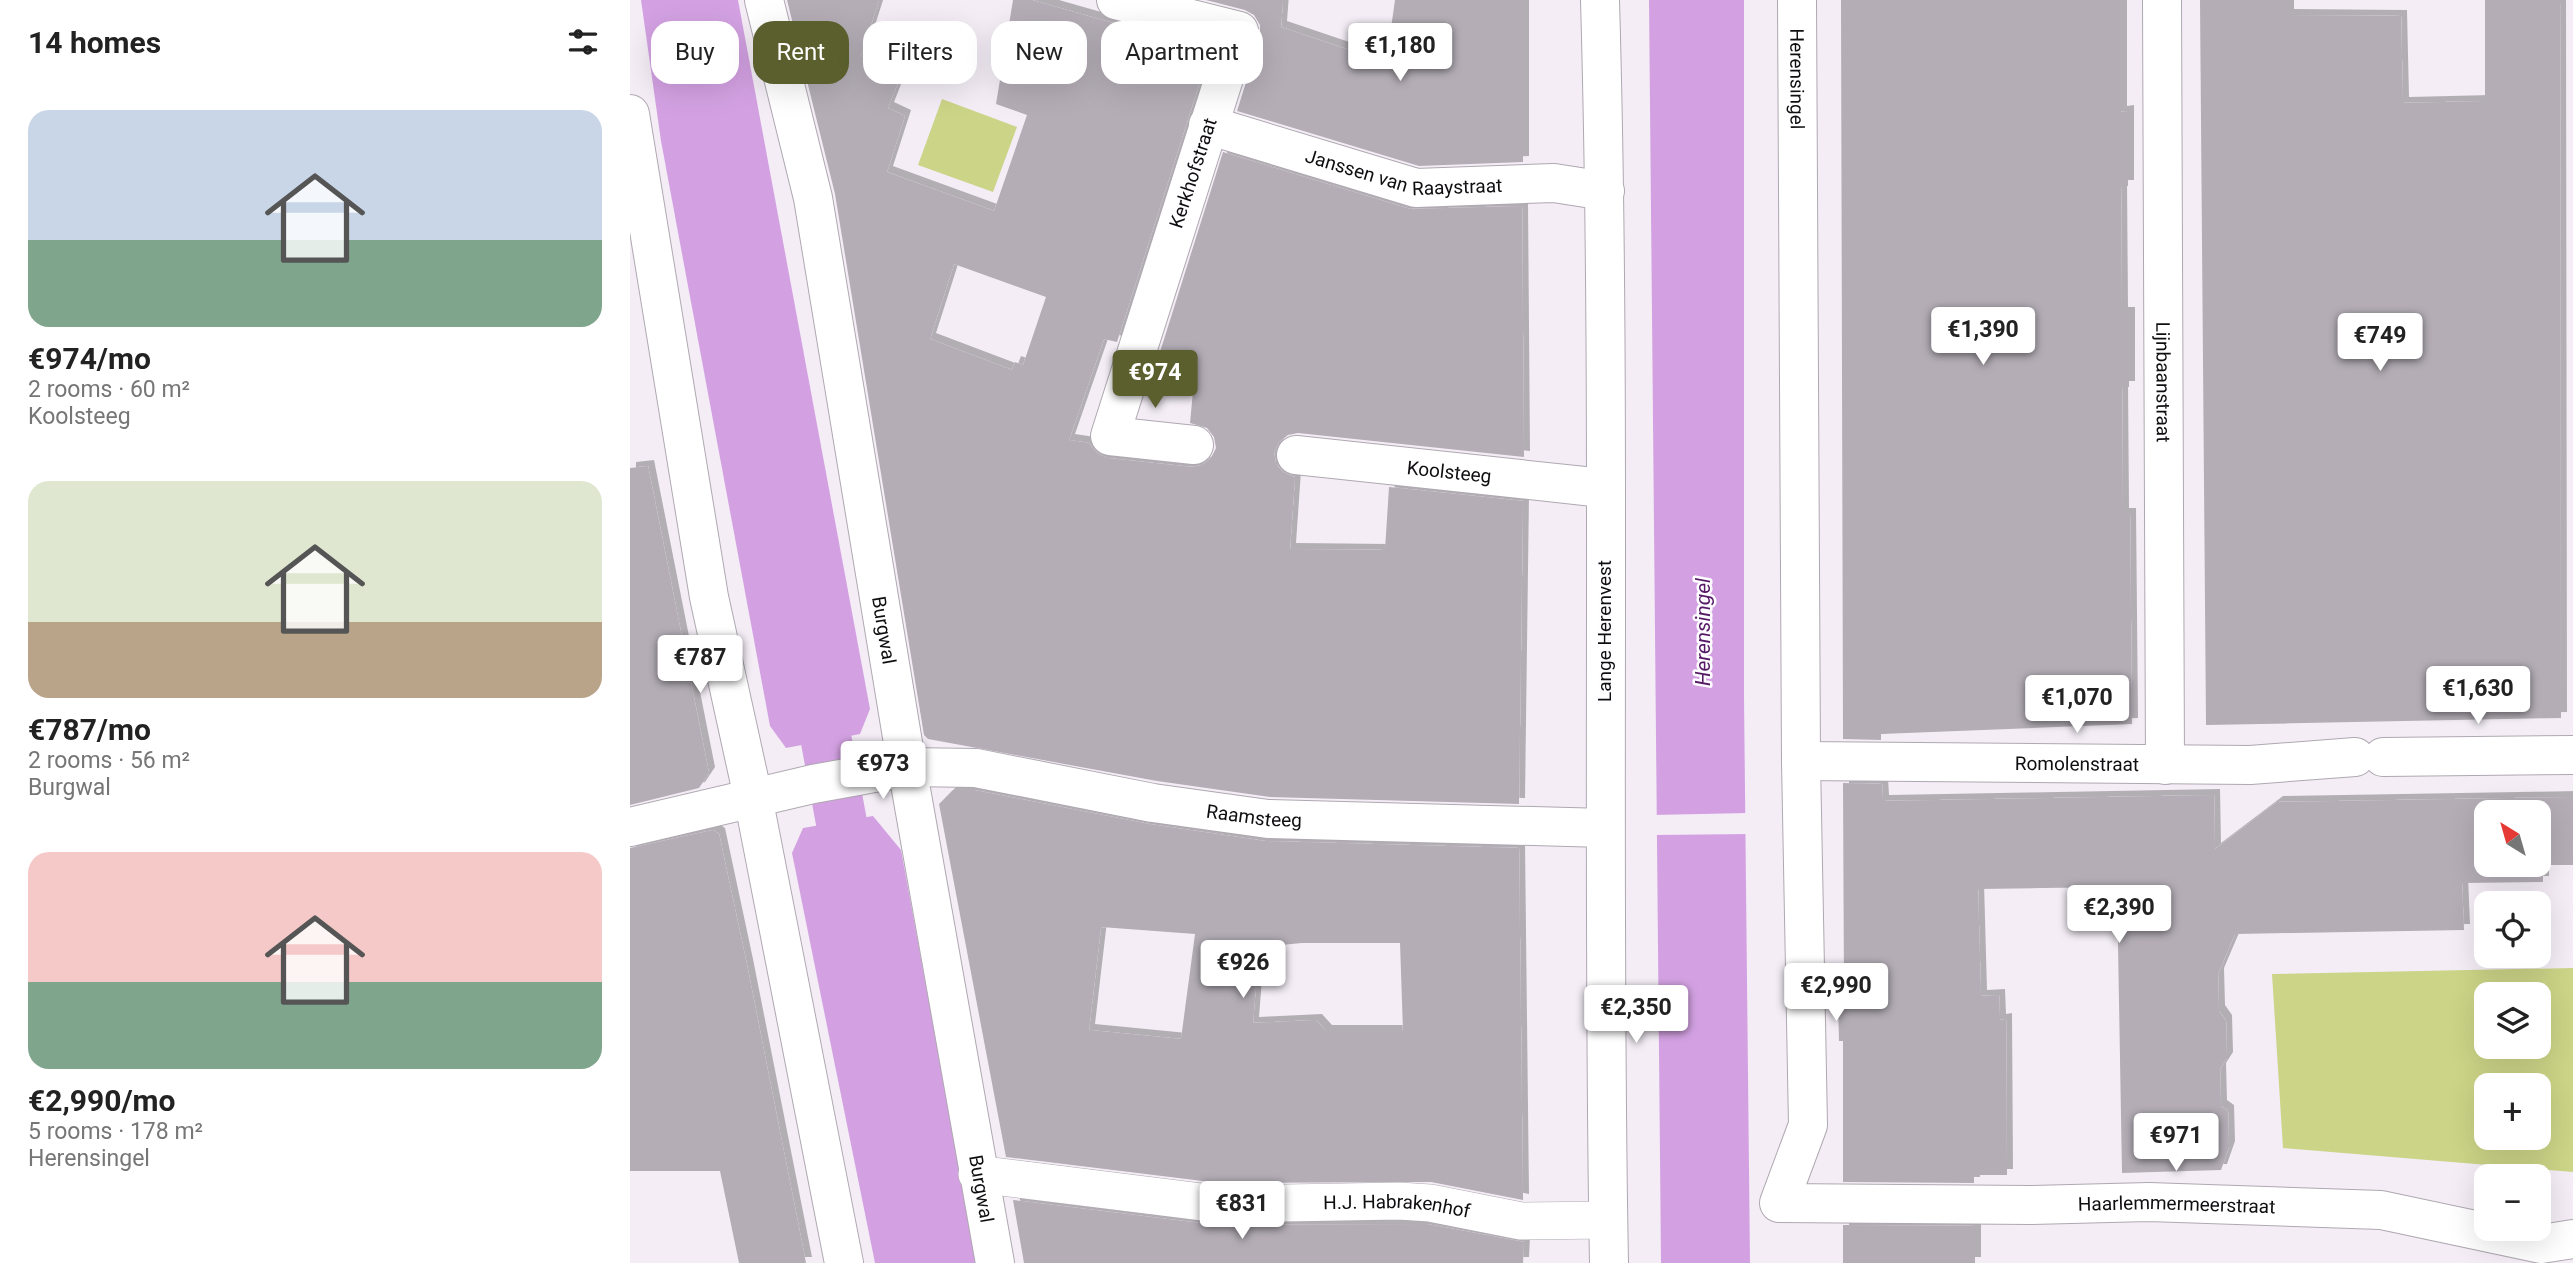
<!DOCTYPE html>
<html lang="en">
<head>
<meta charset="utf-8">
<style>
  :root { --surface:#fff; --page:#f6f6f6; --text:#222; --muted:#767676; --accent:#5a5f2d }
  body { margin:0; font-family:Roboto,sans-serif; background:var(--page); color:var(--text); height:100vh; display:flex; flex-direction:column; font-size:26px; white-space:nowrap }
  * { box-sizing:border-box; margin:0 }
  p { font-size:23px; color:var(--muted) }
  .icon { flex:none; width:38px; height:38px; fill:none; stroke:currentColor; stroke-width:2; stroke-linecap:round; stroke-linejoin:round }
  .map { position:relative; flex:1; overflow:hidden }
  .panel { display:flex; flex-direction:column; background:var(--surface); width:630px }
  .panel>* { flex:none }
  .top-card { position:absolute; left:21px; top:21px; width:665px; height:63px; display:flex; gap:14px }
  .needle { width:46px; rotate:323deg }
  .tools { position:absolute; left:1844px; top:800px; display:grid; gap:14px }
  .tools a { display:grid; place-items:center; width:77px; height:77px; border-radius:14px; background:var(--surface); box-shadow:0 7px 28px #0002; font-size:35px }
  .price { position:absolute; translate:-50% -60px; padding:0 16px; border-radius:7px; background:#fff; color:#222; font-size:23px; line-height:46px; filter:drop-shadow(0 2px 4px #0008) }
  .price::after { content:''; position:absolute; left:50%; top:42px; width:21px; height:16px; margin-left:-10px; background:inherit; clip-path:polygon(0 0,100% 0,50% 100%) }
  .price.active { background:var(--accent); color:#fff }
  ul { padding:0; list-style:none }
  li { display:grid; align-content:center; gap:14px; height:371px; padding:0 28px }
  li span { display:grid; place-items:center; height:217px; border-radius:21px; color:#555 }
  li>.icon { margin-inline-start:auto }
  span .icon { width:126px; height:126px; fill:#fffc; stroke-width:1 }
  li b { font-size:30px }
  h2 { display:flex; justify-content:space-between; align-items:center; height:84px; padding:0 28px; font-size:30px }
  .pill { padding:0 24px; border-radius:21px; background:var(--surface); box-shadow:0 7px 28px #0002; font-size:24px; line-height:63px }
  .pill.active { background:var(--accent); color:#fff }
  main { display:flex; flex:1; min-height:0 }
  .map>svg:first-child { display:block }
  .green { fill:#ccd487; fill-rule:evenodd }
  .water { fill:#d3a1e2 }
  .pier { fill:#f4edf6 }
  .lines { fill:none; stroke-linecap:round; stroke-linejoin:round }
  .canal { stroke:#d3a1e2; stroke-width:51 }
  .building { fill:#b4adb6; fill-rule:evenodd; filter:url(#shadow) }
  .pedestrian-casing { stroke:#afa8b1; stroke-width:38 }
  .minor-casing { stroke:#afa8b1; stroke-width:40 }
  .secondary-casing { stroke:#afa8b1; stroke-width:40 }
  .pedestrian { stroke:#fff; stroke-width:37 }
  .minor { stroke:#fff; stroke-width:38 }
  .secondary { stroke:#fff; stroke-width:38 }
  .labels { text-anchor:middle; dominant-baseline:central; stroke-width:5; stroke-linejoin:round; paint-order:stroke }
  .street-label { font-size:19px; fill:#0f0d10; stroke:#fefdff }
  .water-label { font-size:21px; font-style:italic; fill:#541864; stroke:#fefdff }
</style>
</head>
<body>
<main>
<section class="panel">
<h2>14 homes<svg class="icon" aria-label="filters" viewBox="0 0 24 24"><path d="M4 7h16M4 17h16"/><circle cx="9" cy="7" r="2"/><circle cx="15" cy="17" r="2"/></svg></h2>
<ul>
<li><span style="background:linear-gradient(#c9d6e8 60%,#7fa58c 0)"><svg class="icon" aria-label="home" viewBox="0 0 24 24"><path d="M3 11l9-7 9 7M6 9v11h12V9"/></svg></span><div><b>€974/mo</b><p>2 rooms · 60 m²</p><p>Koolsteeg</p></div></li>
<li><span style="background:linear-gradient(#dfe7d0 65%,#b9a48a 0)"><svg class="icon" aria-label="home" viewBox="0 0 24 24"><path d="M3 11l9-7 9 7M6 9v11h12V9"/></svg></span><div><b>€787/mo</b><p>2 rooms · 56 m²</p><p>Burgwal</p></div></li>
<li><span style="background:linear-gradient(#f6c9c9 60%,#7fa58c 0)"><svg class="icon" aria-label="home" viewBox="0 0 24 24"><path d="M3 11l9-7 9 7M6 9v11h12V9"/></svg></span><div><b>€2,990/mo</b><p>5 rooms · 178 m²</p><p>Herensingel</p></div></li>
</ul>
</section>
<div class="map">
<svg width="1943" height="1263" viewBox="0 0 1943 1263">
  <defs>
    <filter id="shadow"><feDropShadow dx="6" dy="-6" stdDeviation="0" flood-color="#0004"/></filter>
  </defs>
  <rect width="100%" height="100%" fill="#f4edf6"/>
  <g class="green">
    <path d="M312 99 387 127 363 192 288 165Z"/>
    <path d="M1943 968V1172L1653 1148 1642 974ZM1857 994H1909V1046H1857ZM1857 1085H1909V1138H1857Z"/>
  </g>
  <g class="water">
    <path d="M11 0H108L240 709 230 734 156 748 140 726 31 141Z"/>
    <path d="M1019 0H1114V696L1120 1263H1031Z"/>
    <path d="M243 816 271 850 347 1263H245L162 853 173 828Z"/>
  </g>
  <path class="pier" d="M1119 813V834L1024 835 1023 815Z"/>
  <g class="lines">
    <path class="canal" d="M184 674 224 890"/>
  </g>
  <g class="building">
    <path d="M157 0H249L231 56 273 70 258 108 275 116 257 172 364 211 397 115 366 104 383 0H402L553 43 554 40 581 47 487 342 474 339 439 440 459 443 467 453 477 458 562 467 572 465 581 458 586 448 584 437 577 428 560 423 566 360 530 352 593 152 780 209 892 206 894 457 668 433 658 435 649 442 644 453 646 464 653 472 665 477 660 549 755 550 759 487 893 501 889 804 640 797 527 781 298 739 294 735 205 194ZM324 264 416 297 393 365 385 362 382 370 300 339Z"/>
    <path d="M576 0H653L651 27 737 56 743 38 759 42 765 0H893V162L789 166 607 111 630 38V25L624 15 615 10Z"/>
    <path d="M1211 0H1491V112L1498 111V186H1491L1492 313H1499V387H1492L1493 514H1500L1502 724 1251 734V740L1213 739Z"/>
    <path d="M1570 0H1658V15L1771 16 1773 103 1855 101V0H1930L1931 718 1576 725Z"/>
    <path d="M18 466 79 773 69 788 0 805V468Z"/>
    <path d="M1213 783 1252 784 1253 801 1584 795 1585 849 1647 802 1943 797V865H1913V882L1832 883 1834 930 1605 934 1588 974 1589 1011 1596 1021 1597 1058 1590 1069 1591 1106 1598 1111 1599 1147 1591 1170 1492 1173 1487 887 1348 889 1351 996 1369 995 1370 1020 1376 1019 1377 1175H1344V1183L1213 1182V1041H1209L1208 1004 1213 1003 1214 996ZM1857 812H1909V864H1857Z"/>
    <path d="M323 790H344L519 824 635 841 889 848 893 1200 801 1182 589 1183 376 1157 309 804ZM471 927 565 934 551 1039 459 1030ZM672 943H770L773 1031H696L686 1020 623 1023 629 947Z"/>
    <path d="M83 830 89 834 117 965 176 1263H109L90 1171H0V848Z"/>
    <path d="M383 1200 586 1225 797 1224 894 1242 893 1263H394Z"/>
    <path d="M1213 1225 1345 1226V1263H1213Z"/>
  </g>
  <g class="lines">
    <g class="pedestrian-casing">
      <g id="pedestrian">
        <path id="s1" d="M347 1174 588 1204 769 1201 800 1203 891 1221 978 1220"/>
      </g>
    </g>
    <g class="minor-casing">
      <g id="minor">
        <path id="s2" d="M134 0 183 198 277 767 365 1263"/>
        <path d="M486 0 609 31 480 436 564 445"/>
        <path id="s3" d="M1167 0 1171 761 1178 1125 1149 1203 1401 1205 1519 1202 1751 1210 1911 1244 1943 1239"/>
        <path id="s4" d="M1532 0 1535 765"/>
        <path d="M0 114 79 597 123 797 214 1263"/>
        <path id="s5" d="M578 125 786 188 924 183 975 191"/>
        <path id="s6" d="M666 455 973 488"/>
        <path d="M1753 757 1943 755"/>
        <path id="s7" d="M1171 761 1620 765 1725 757"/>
        <path id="s8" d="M0 827 183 784 277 767 346 768 523 803 638 819 975 828"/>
      </g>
    </g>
    <g class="secondary-casing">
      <path id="secondary" d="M970 0C982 421 971 842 979 1263"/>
    </g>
    <use href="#pedestrian" class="pedestrian"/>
    <use href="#minor" class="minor"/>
    <use href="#secondary" class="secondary"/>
  </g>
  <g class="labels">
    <g class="street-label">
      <text stroke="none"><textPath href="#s3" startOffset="79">Herensingel</textPath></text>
      <text stroke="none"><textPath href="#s5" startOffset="203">Janssen van Raaystraat</textPath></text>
      <text transform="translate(563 173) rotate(-72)">Kerkhofstraat</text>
      <text stroke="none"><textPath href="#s4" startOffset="382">Lijnbaanstraat</textPath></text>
      <text stroke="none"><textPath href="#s6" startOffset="154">Koolsteeg</textPath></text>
      <text stroke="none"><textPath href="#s2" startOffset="642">Burgwal</textPath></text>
      <text transform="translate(974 631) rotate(-90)">Lange Herenvest</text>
      <text stroke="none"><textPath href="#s7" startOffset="276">Romolenstraat</textPath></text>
      <text stroke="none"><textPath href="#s8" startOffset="635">Raamsteeg</textPath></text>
      <text stroke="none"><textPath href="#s2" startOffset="1209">Burgwal</textPath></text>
      <text stroke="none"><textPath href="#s3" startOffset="1606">Haarlemmermeerstraat</textPath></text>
      <text stroke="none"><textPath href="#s1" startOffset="422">H.J. Habrakenhof</textPath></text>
    </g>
    <g class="water-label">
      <text transform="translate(1073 632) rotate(-90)">Herensingel</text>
    </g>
  </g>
</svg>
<div class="tools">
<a><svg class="needle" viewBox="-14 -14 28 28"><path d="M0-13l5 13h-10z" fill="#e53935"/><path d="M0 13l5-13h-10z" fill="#767676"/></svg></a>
<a><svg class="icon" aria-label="locate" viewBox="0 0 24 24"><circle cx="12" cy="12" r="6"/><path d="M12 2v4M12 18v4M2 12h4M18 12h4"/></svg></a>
<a><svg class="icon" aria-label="layers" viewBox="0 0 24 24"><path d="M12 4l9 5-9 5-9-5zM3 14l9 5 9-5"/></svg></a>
<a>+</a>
<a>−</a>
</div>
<b class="price" style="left:770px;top:83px">€1,180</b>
<b class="price" style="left:1353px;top:367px">€1,390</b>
<b class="price" style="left:1750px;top:373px">€749</b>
<b class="price active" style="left:525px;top:410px">€974</b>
<b class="price" style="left:70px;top:695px">€787</b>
<b class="price" style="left:1848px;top:726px">€1,630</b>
<b class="price" style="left:1447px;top:735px">€1,070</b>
<b class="price" style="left:253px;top:801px">€973</b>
<b class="price" style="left:1489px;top:945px">€2,390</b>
<b class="price" style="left:613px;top:1000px">€926</b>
<b class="price" style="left:1206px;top:1023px">€2,990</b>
<b class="price" style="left:1006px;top:1045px">€2,350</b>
<b class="price" style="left:1546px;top:1173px">€971</b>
<b class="price" style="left:612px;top:1241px">€831</b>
<div class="top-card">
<a class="pill">Buy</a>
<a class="pill active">Rent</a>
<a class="pill">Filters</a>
<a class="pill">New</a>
<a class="pill">Apartment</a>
</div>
</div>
</main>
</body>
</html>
